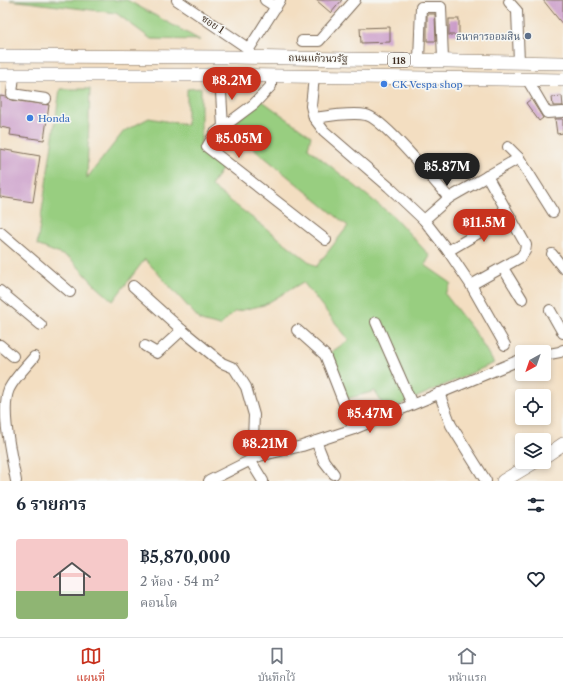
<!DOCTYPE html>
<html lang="th">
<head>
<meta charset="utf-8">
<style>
  :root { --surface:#fff; --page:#f6f6f7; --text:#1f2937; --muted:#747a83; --line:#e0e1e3; --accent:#c8321e }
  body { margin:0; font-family:"Libre Caslon Text","Noto Serif Thai",serif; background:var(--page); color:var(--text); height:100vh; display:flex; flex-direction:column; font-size:15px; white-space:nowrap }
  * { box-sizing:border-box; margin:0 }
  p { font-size:13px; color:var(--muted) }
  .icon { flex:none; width:22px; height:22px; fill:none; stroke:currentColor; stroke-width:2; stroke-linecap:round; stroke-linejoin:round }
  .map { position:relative; height:481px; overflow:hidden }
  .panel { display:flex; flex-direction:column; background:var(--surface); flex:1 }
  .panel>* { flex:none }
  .needle { width:26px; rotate:220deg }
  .fabs { position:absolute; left:515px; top:345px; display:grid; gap:8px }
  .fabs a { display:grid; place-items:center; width:36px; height:36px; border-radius:4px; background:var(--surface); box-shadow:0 2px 6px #0003; font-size:20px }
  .price { position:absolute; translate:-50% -34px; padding:0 9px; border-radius:14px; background:var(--accent); color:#fff; font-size:13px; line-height:26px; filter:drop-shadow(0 1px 2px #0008) }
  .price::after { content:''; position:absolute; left:50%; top:24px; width:12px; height:9px; margin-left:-6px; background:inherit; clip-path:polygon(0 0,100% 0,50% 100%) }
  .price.current { background:#222; color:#fff }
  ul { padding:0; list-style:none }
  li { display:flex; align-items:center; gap:12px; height:100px; padding:0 16px }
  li+li { border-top:1px solid var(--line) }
  li span { display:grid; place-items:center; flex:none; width:112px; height:80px; border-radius:4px; color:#555 }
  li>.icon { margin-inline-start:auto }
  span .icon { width:48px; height:48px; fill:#fffc; stroke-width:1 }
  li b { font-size:17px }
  h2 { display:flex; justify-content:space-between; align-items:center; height:48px; padding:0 16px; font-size:17px }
  .tabs { display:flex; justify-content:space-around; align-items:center; height:56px; border-top:1px solid var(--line); background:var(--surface); font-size:11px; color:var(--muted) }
  .tabs a { display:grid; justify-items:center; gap:2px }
  .tabs .current { color:var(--accent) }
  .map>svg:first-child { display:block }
  .green { fill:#98ce80; stroke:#6a7c4f }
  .building { fill:#cb9cc9 }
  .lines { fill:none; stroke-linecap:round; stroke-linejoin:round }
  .minor-casing { stroke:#7b6957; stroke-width:12 }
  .major-casing { stroke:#7b6957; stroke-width:14 }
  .minor { stroke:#fff; stroke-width:10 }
  .major { stroke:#fff; stroke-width:13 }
  .service-dot { fill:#5c6f8a; stroke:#f6f6f2; stroke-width:1.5 }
  .shop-dot { fill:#3f7fe0; stroke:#f6f6f2; stroke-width:1.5 }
  .labels { text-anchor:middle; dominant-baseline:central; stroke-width:3; stroke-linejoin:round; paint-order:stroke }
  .shield { fill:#f6f6f2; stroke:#73675e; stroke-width:1 }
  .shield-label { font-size:9px; font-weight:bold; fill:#3b2a1e }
  .street-label { font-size:10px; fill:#3b2a1e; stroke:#f6f6f2 }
  .service-label { font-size:10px; fill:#4e5e75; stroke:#f6f6f2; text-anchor:end }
  .shop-label { font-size:10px; fill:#366cbe; stroke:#f6f6f2; text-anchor:start }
</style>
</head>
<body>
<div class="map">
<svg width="563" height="481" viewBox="0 0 563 481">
  <rect width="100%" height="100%" fill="#f6f6f2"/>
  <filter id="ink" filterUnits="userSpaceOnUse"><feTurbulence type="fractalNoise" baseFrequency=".025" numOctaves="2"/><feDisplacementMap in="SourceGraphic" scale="8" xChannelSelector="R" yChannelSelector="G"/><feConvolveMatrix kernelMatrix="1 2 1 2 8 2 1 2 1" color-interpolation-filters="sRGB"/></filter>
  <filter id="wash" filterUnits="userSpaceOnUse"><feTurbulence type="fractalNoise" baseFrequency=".012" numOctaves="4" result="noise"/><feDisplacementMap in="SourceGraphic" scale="16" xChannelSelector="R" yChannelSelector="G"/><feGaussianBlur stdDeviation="0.9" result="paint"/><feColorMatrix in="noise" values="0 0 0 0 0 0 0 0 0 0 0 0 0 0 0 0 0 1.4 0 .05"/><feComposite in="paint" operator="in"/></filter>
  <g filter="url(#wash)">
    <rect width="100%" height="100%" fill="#f3dec1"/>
    <g class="green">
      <path d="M10 0H127L200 40 151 39 116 13Z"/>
      <path d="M201 88V149L224 166 211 186 316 267 348 226 229 128 261 100 311 136 308 148 394 217 430 256 425 265 451 283 445 294 476 334 494 363 386 411 375 391 346 399 327 355 349 340 303 282 264 305 234 312 220 326 201 321 145 259 113 301 96 286 70 258 37 245 60 89H90L87 178 124 131 149 118 187 125V89Z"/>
    </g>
    <g id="blocks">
      <g class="building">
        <path d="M316 0H342L331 13Z"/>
        <path d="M543 0H563V25Z"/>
        <path d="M427 14H435L436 41H427Z"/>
        <rect x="449" y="19" width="10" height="16"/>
        <path d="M390 27V42L361 43 360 28Z"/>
        <path d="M0 96 6 97 11 100 49 105 44 140 10 135 11 129 0 127Z"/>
        <path d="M562 96 563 106H553L552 97Z"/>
        <path d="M531 99 543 118 539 121 526 103Z"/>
        <path d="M555 119H563V133L557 134Z"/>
        <path d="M0 149 40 156 33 202 0 197Z"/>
      </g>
    </g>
  </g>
  <g filter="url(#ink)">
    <use href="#blocks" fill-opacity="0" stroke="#7b6957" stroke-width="1"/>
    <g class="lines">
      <g class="minor-casing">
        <g id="minor">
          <path d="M177 0 249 49"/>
          <path d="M265 0 276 7"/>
          <path d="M509 2 517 11 519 62"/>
          <path d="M302 41H319L355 0"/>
          <path d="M249 55V49L280 0"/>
          <path d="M419 60 421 7H441L443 60"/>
          <path d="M14 75 12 94 46 99"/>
          <path d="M220 75 223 127"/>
          <path d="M271 76V86L254 104 215 133 207 147 326 240"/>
          <path d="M314 77 311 106 314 118 324 131 389 187 424 220 448 251 471 285 505 345"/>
          <path d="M527 79 547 113 563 112"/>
          <path d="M314 118C328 116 352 112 366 115 383 118 435 182 449 198"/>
          <path d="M508 147 519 158 553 212"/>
          <path d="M424 220 449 198 519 158"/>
          <path d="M0 232 70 292"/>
          <path d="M448 251 509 215"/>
          <path d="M552 254 563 268"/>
          <path d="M503 268 522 299"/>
          <path d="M471 285 521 257 525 251 526 245 487 176"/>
          <path d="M133 286 182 330"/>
          <path d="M0 291 41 325"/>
          <path d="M550 310 563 333"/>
          <path d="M376 322 412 404"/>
          <path d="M297 330 325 355 354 429"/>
          <path d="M0 345 13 356"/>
          <path d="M145 346 157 353 182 330 222 363 234 368 246 387 254 415 253 438 259 456"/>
          <path d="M544 355 560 352 563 350"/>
          <path d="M439 393 451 425 486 481"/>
          <path d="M316 441 324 461 334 474"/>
          <path d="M250 460 263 481"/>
          <path d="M16 481C12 458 0 410 9 389 15 377 26 367 34 357"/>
          <path d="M209 481 259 456 302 446 354 429 522 359"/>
        </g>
      </g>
      <g class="major-casing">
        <g id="major">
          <path d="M0 56 234 57 563 63"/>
          <path d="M0 75H220L563 80"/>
          <path d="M544 457 563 444"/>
          <path d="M503 481 535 462"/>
        </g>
      </g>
      <use href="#minor" class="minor"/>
      <use href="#major" class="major"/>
    </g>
  </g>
  <circle class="service-dot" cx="528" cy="36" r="4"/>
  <g class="shop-dot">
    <circle cx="384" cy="84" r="4"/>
    <circle cx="30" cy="118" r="4"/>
  </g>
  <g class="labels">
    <rect class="shield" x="388" y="53" width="22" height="14" rx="3"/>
    <g class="shield-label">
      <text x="399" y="60">118</text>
    </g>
    <g class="street-label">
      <text transform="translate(213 24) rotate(34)">ซอย 1</text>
      <text transform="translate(318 58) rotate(1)">ถนนแก้วนวรัฐ</text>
    </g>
    <g class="service-label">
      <text x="520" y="36">ธนาคารออมสิน</text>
    </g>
    <g class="shop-label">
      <text x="392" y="84">CK Vespa shop</text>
      <text x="38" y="118">Honda</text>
    </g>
  </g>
</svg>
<div class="fabs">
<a><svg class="needle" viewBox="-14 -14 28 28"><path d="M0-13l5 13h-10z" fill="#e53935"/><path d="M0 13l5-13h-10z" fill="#747a83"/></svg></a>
<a><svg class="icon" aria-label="locate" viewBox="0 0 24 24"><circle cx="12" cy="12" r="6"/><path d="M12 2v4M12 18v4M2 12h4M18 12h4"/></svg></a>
<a><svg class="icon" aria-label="layers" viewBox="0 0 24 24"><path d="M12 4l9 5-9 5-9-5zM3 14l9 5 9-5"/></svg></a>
</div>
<b class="price" style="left:232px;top:101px">฿8.2M</b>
<b class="price" style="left:239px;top:159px">฿5.05M</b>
<b class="price current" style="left:447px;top:187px">฿5.87M</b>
<b class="price" style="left:484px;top:243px">฿11.5M</b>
<b class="price" style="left:370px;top:434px">฿5.47M</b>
<b class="price" style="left:265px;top:464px">฿8.21M</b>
</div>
<section class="panel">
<h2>6 รายการ<svg class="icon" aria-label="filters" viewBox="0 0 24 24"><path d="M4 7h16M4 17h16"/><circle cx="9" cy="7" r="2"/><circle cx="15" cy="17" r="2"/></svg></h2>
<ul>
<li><span style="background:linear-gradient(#f6c9c9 65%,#8fb573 0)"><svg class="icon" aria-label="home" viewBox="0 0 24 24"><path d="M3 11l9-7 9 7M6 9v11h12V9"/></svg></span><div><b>฿5,870,000</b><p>2 ห้อง · 54 m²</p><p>คอนโด</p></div><svg class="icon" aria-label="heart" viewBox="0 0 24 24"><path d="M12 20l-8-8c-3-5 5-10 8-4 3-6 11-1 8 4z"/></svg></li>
</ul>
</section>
<nav class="tabs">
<a class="current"><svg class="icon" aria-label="map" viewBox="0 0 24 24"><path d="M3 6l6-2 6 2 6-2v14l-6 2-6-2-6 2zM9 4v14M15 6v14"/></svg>แผนที่</a>
<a><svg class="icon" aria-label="saved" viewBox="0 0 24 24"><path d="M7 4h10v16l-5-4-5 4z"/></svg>บันทึกไว้</a>
<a><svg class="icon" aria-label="home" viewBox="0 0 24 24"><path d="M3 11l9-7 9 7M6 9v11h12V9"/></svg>หน้าแรก</a>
</nav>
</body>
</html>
